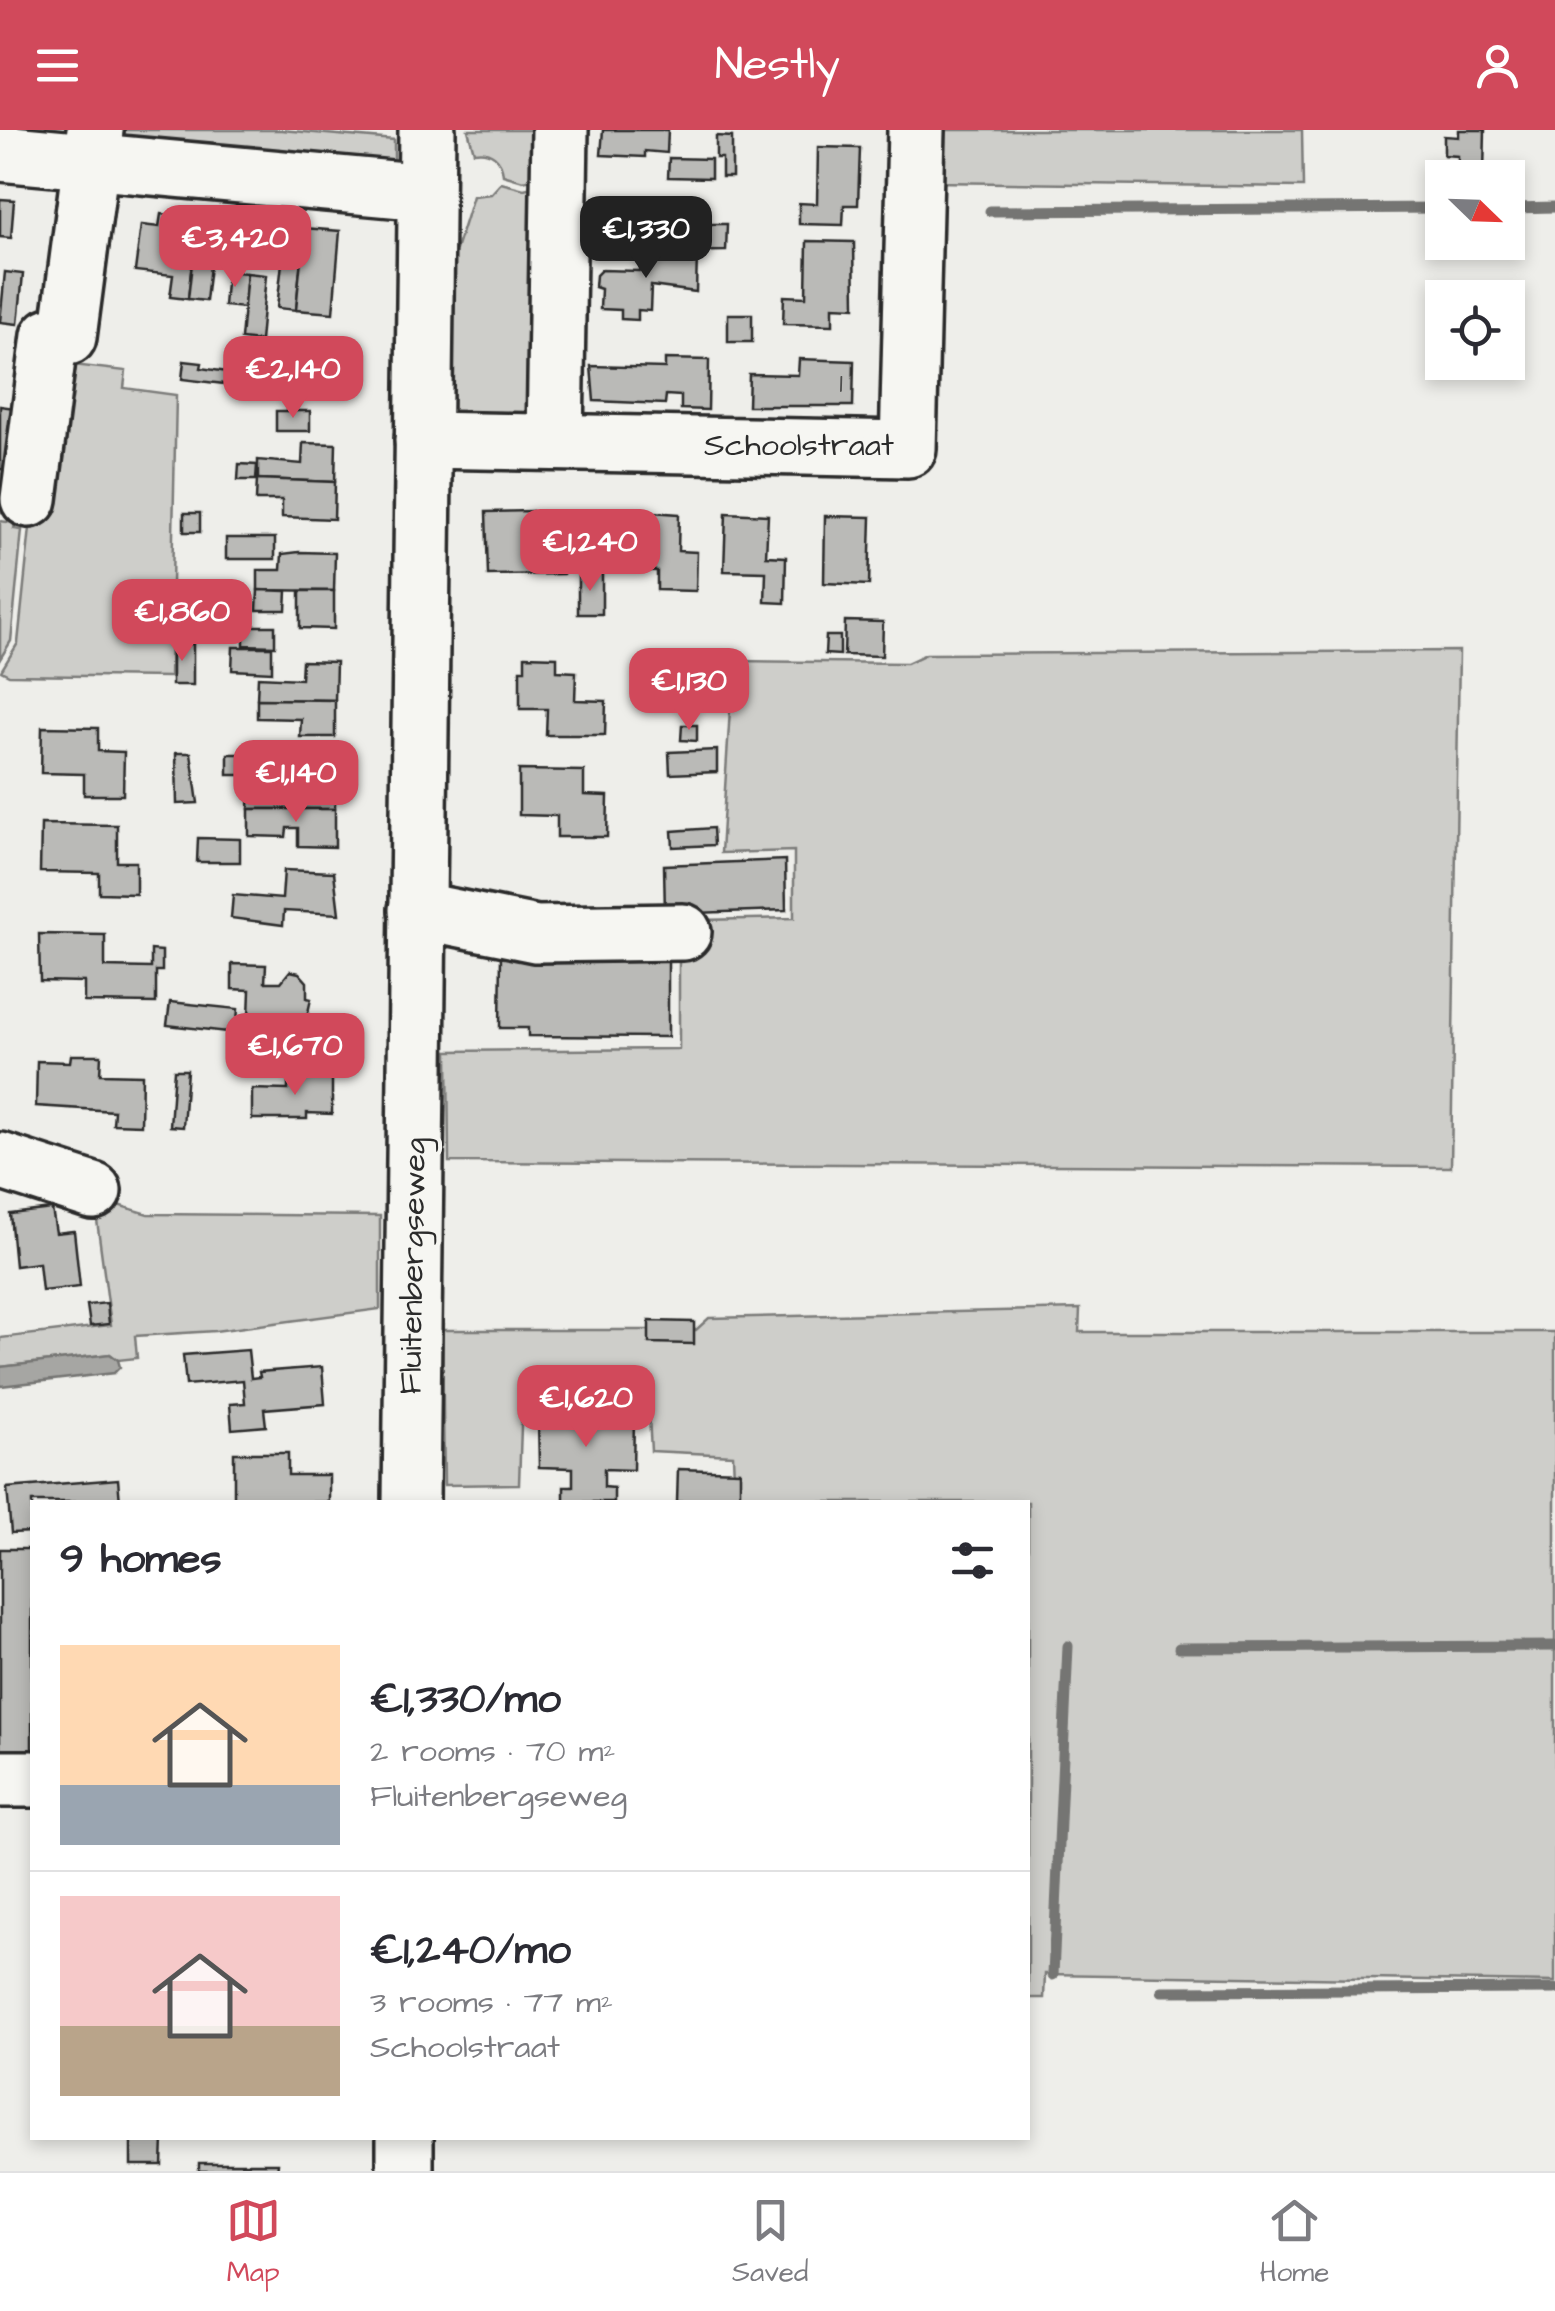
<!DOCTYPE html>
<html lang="en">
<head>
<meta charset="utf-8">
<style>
  :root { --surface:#fff; --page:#f7f7f7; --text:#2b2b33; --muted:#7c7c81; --line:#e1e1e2; --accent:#d1495b }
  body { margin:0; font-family:"Architects Daughter",sans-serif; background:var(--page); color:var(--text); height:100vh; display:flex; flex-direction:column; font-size:38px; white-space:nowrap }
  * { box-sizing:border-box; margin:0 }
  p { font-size:32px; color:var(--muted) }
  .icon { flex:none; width:55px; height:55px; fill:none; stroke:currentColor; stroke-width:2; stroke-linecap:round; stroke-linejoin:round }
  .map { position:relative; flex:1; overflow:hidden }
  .drawer { position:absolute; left:30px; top:1370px; width:1000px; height:640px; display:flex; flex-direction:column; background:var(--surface); border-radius:0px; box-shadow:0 5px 15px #0003 }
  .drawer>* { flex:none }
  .needle { width:65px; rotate:113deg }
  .buttons { position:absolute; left:1425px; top:30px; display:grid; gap:20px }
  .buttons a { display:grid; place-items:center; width:100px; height:100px; border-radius:0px; background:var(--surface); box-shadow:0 5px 15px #0003; font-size:50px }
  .price { position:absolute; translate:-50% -85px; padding:0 22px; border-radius:20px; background:var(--accent); color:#fff; font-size:32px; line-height:65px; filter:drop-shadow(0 2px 5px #0008) }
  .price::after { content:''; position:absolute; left:50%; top:60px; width:30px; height:22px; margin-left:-15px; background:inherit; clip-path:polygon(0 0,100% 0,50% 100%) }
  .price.active { background:#222; color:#fff }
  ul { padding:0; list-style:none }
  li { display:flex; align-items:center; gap:30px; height:250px; padding:0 30px }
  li+li { border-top:2px solid var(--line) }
  li span { display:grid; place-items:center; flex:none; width:280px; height:200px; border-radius:0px; color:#555 }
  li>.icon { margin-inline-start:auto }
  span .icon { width:120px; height:120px; fill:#fffc; stroke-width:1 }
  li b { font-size:42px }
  h2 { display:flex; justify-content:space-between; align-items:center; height:120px; padding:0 30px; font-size:42px }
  header { display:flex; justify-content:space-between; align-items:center; height:130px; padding:0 30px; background:var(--accent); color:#fff; font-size:45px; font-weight:600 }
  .dock { display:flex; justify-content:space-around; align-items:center; height:140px; border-top:2px solid var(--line); background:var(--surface); font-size:28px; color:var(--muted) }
  .dock a { display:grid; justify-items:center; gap:5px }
  .dock .active { color:var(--accent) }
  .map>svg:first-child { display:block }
  .green { fill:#cececa; stroke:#7c7c7a; stroke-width:2.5 }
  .water { fill:#a6a6a3; stroke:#757573; stroke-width:2.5 }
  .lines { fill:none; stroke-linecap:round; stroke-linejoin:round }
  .stream { stroke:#757573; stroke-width:11 }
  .building { fill:#babab7; stroke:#2b2b2b; stroke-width:2.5 }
  .minor-casing { stroke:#2b2b2b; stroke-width:62 }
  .minor { stroke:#f6f6f2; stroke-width:55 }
  .labels { text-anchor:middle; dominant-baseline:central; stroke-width:8; stroke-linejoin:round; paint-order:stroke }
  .number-label { font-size:28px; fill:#4f4f4e }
  .street-label { font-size:32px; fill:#2b2b2b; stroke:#f6f6f2 }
</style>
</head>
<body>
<header><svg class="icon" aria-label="menu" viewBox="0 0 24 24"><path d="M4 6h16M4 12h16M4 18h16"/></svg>Nestly<svg class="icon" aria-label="person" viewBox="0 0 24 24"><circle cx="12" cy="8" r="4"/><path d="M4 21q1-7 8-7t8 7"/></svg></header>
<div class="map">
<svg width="1555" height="2041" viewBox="0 0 1555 2041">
  <rect width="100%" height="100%" fill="#eeeeea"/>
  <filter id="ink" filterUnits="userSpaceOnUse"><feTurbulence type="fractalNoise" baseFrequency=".01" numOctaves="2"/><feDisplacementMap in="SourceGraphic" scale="20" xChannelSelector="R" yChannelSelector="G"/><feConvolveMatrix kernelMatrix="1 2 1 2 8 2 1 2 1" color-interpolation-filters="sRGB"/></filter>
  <g filter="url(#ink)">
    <g class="green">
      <path d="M113 0H281L394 10V41L134 20Z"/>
      <path d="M468 0H535L548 45 523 51 503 45C502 29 491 19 474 22Z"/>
      <path d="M936 0H1302L1303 57 932 52Z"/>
      <path d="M501 53 524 59 548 53 536 290 446 288 439 120H456L473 66 491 64Z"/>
      <path d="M56 233 126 241 124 258 176 265 170 547 9 545 1 541 18 513 30 398H34Z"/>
      <path d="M0 391 15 393 14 399 22 400 11 511 0 529Z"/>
      <path d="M1459 521 1451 1037 449 1032 448 921 679 919V814L698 790 794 788V721L721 723 733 531 907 533 926 524Z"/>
      <path d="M94 1068 148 1084 380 1086V1179L215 1201 135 1206 137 1228 118 1230 110 1224 0 1237V1208L111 1195Z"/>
      <path d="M1080 1179 1079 1202H1555V1852L1045 1844 1044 1868H1028V1372H735L733 1325 651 1321 648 1268H522L519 1354 444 1355 442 1200H696L709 1188Z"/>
    </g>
    <path class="water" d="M110 1224 118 1230 120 1237 114 1243 0 1256V1237Z"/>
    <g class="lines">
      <g class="stream">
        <path d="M1508 78 1555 77"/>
        <path d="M990 81 1442 78"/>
        <path d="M1179 1518 1555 1516"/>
        <path d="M1053 1845 1068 1516"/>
        <path d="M1162 1861 1555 1859"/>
      </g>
    </g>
    <g class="building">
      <path d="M603 0H668L667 23 645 21V27L601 25Z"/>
      <path d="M1459 0H1485L1484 44 1458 43V26L1444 25V6L1459 7Z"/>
      <path d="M716 6 732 7V47H722V28H716Z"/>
      <path d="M818 17 860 18 858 75H844L843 95 799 94V73L817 74Z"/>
      <path d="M669 28 711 29V48L668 47Z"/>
      <path d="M600 67 681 69 680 93H652V105L599 104 600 83 594 81V70Z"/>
      <path d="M0 69 14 70 11 108 0 107Z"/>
      <path d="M161 84 197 88 188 169 170 167 173 145 135 141 141 95 159 97Z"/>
      <path d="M197 88 233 91 229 129 211 127 206 171 188 169Z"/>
      <path d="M705 94H727L726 121 664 122V102L698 103V97H704Z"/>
      <path d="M267 95 304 98 296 180 277 178 282 133 264 132Z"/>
      <path d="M304 98 340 101 333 183 296 180Z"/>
      <path d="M807 111 854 112 855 177 833 176V195L783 194 784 166 806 167Z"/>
      <path d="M640 121 697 123 696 162 651 156 650 181 638 180V190L621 189V180L600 179 601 159 595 157 596 145 601 140 640 141Z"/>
      <path d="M227 141 247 143 244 178 224 176Z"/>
      <path d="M5 142 23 144 18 194 0 192Z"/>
      <path d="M247 143 266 145 260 211 241 209Z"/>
      <rect x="728" y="184" width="24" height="28"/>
      <path d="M292 224 317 226 314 263 289 260Z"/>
      <path d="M665 229 709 230 708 280 681 279V266L666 265 665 274 594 271 591 236 665 238Z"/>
      <path d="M799 229 854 231 853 276H748L749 244 798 245Z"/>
      <path d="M184 231 202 233 201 238 234 243 233 255 182 249Z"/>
      <rect x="320" y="236" width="18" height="24"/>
      <path d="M0 276 15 278 6 340 0 339Z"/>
      <rect x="276" y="281" width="34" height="20"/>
      <path d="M303 313 336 314 335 352 258 349V330L302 334Z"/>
      <path d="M239 334 257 335 256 350H238Z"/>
      <path d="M257 349 335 352 334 389 282 387V370H256Z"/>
      <path d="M532 381V409L562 408 563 444 488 445 486 382Z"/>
      <path d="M637 381 679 384 678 421 697 422 696 461 657 460V441L635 440V424H625L619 419V408L636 403Z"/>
      <rect x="184" y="383" width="16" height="19"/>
      <path d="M726 383 768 385 766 426 786 427 785 473 765 472 766 442 724 441Z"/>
      <path d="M825 386 871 387 869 455 824 453Z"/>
      <rect x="226" y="408" width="49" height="21"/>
      <path d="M299 422 335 423 334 461 258 460V440H281L282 424Z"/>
      <path d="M602 443V484H578V444Z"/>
      <path d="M258 460 287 461 286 480H257Z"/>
      <path d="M300 461H334V499L300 498Z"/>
      <path d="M845 491 883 492 882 526 844 525Z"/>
      <path d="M244 496H275V516L244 515Z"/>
      <path d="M826 506H840V525L825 524Z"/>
      <rect x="172" y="514" width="21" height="41"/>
      <path d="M233 517H272V542L232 540Z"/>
      <path d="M525 526 557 527V541L576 542 575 570 606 571 605 605H546L547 579H520V540H525Z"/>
      <path d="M302 531 336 532 335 570 257 569 258 547 301 549Z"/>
      <path d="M257 569 335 570V607H300L301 589 257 588Z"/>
      <path d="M682 595H697V611L681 610Z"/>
      <path d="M42 597 98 598V621L124 622 123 665H84V644L41 643Z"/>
      <path d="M717 620V642L670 644 669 622Z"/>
      <path d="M176 623H191L198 673 177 674Z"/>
      <rect x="228" y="624" width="34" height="21"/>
      <path d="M298 640 335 641V679H249L250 651H287V659H298Z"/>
      <path d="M519 640 584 641V665L608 666 607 707H557V686L519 685Z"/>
      <path d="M249 679H335V717L298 716V698H287L286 707 249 706Z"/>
      <path d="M41 694 117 695V732H136V764L99 763V743L40 742Z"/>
      <path d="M713 698 714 715 673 717 672 701Z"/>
      <path d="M198 708 240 709V732H197Z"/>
      <path d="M785 730 786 780 665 784 664 735Z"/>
      <path d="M284 740 334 742 339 784 284 781 283 795 231 788 233 765 282 769Z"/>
      <path d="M39 804 105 805V837L151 838V820L162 821V841H156V873L84 872V852L40 851Z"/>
      <path d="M668 819V907L528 906V898H500L501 825Z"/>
      <path d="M232 834 266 835 265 852H281L290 841 299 843 307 852V868L311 869 307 887H249L250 860 232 859Z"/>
      <path d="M170 872 238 879 236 903 167 895Z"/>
      <path d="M71 925H101L100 944 142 945 141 995 113 994 114 981 36 976 37 931 70 932Z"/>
      <path d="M174 940H187L183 997 170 996Z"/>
      <path d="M288 943 332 944V984L307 983V989H252V959L288 960Z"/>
      <path d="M52 1079 56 1103 74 1101 80 1157 42 1161 39 1133 15 1136 10 1084Z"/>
      <path d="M107 1173 109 1194 90 1196 87 1175Z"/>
      <path d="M649 1191 694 1192V1214L649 1213Z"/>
      <path d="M248 1220 251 1248 260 1247 259 1242 322 1237 325 1274 264 1279 266 1296 232 1299 230 1274 245 1273 243 1250 186 1255 183 1225Z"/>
      <path d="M569 1271H587L592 1276V1287H634L633 1340 604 1339V1357L614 1358V1372H564V1356H573V1338L539 1337 538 1287H563Z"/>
      <path d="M234 1323H288V1345H329V1372H234Z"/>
      <path d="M678 1339 740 1341V1372H677Z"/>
      <path d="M118 1349 120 1372H32V1402L11 1403 7 1358Z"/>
      <rect x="0" y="1419" width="32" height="203"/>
      <path d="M131 2008 163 2009 162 2035H131Z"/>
      <path d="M199 2033H278L277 2041H199Z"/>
    </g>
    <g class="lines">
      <g class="minor-casing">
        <g id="minor">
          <path d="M0 23 425 62"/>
          <path d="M423 310 908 319 916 0"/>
          <path d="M555 311 560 0"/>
          <path d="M29 369 50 206 68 207 95 0"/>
          <path d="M417 780 536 804 683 802"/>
          <path d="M0 1031 93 1061"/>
          <path d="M411 1372 427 0"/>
          <path d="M0 1649H32"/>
          <path d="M405 2041V2008"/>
        </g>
      </g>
      <use href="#minor" class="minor"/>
    </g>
  </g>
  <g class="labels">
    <g class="number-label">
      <text x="841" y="253">1</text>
    </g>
    <g class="street-label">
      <text x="799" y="315">Schoolstraat</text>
      <text transform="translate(413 1136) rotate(-89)">Fluitenbergseweg</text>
    </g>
  </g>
</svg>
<div class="buttons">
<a><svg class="needle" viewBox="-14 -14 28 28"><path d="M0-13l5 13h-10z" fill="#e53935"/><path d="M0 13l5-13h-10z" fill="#7c7c81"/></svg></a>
<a><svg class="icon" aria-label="locate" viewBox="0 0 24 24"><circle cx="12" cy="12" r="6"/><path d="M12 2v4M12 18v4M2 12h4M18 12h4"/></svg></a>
</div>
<b class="price active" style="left:646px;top:151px">€1,330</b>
<b class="price" style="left:235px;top:160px">€3,420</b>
<b class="price" style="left:293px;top:291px">€2,140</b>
<b class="price" style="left:590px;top:464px">€1,240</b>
<b class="price" style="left:182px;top:534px">€1,860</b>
<b class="price" style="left:689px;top:603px">€1,130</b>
<b class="price" style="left:296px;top:695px">€1,140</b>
<b class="price" style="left:295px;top:968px">€1,670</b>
<b class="price" style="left:586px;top:1320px">€1,620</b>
<section class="drawer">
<h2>9 homes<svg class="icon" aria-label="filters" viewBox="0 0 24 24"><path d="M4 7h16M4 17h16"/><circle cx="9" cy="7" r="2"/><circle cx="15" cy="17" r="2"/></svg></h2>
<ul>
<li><span style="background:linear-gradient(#ffd9b3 70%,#9aa5b1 0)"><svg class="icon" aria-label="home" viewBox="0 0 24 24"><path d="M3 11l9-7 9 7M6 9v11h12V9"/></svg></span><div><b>€1,330/mo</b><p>2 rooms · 70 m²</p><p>Fluitenbergseweg</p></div></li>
<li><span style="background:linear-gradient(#f6c9c9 65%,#b9a48a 0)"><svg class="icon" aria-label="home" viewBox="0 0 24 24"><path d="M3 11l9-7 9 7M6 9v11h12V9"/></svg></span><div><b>€1,240/mo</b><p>3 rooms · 77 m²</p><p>Schoolstraat</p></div></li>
</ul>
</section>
</div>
<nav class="dock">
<a class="active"><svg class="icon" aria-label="map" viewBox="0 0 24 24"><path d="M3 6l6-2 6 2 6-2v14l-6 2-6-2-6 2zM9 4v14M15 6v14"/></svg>Map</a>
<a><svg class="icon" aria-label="saved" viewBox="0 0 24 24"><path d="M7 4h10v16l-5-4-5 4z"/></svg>Saved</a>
<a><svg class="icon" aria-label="home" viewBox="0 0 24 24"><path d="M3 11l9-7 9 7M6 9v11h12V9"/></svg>Home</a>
</nav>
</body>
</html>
